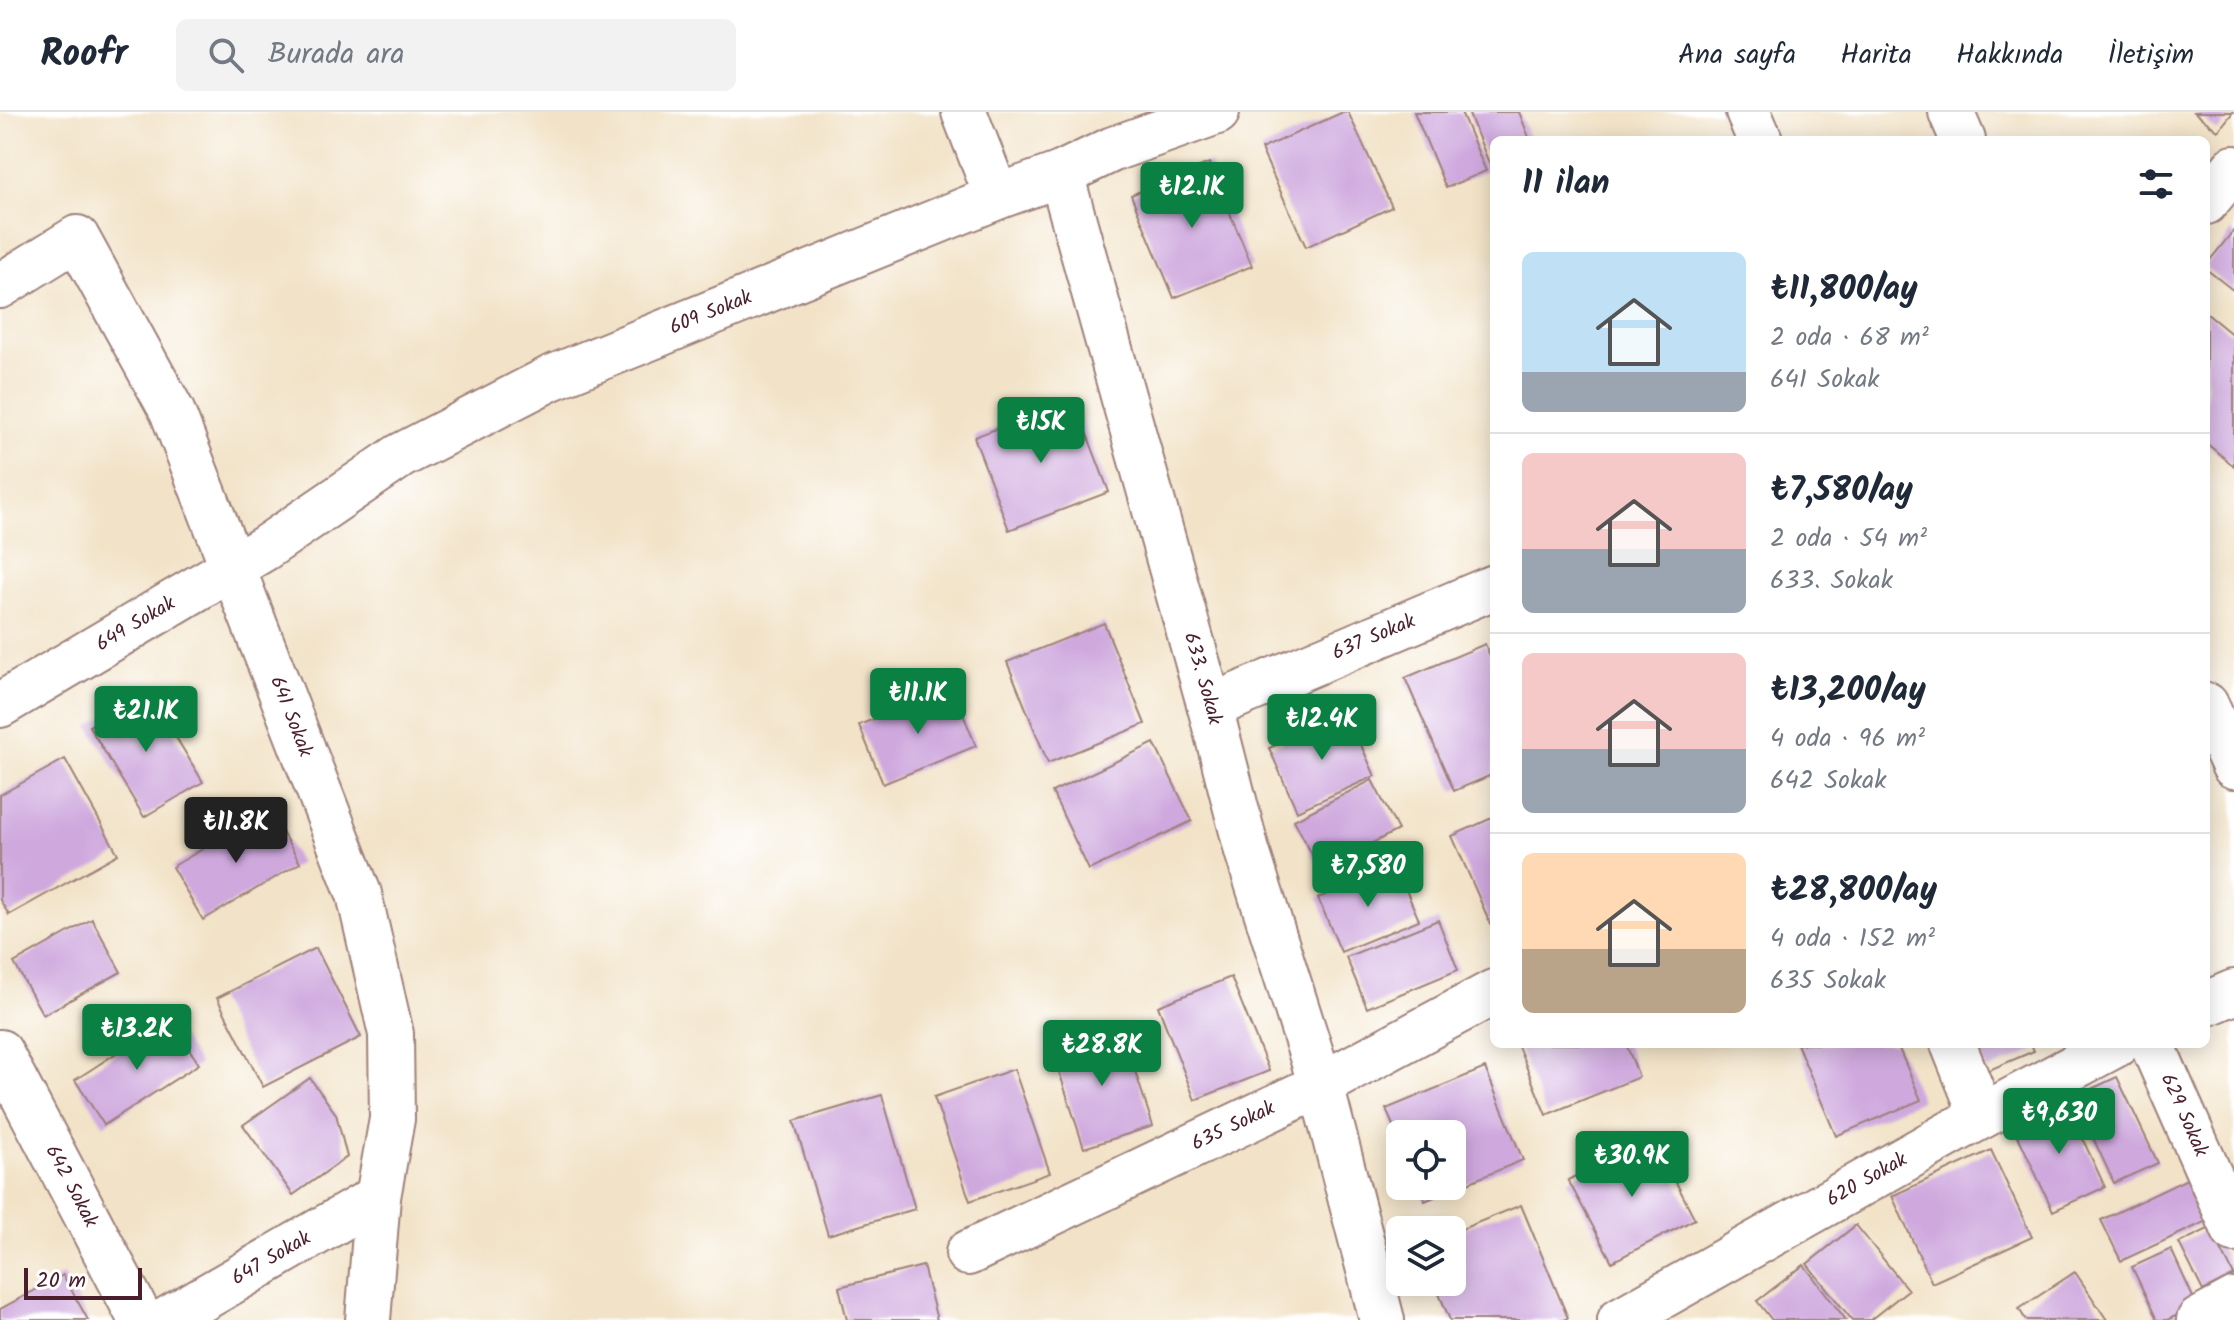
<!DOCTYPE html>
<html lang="tr">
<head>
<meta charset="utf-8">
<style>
  :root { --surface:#fff; --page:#f2f2f3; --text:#1f2937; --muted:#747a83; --line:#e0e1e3; --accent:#0b8043 }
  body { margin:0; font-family:Kalam,sans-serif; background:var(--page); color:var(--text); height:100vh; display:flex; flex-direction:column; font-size:30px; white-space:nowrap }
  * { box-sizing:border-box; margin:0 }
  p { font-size:26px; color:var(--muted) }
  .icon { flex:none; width:44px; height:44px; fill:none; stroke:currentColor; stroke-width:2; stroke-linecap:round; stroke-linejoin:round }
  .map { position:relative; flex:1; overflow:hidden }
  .sheet { position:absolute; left:1490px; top:24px; width:720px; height:912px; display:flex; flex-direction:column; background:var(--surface); border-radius:12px; box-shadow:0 4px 20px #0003 }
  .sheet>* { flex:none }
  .buttons { position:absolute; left:1386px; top:1008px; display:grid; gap:16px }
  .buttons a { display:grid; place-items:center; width:80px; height:80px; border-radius:12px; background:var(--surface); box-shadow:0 4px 20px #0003; font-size:40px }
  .scale { position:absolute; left:24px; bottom:20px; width:118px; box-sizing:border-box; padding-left:8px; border:4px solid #4a1f2b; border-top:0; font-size:22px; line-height:28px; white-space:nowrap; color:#4a1f2b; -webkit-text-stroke:6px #fff; paint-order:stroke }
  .price { position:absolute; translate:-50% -68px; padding:0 18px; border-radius:8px; background:var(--accent); color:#fff; font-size:26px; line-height:52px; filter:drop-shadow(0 2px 4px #0008) }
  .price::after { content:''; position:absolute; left:50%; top:48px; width:24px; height:18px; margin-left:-12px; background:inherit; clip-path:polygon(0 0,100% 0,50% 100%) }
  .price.selected { background:#222; color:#fff }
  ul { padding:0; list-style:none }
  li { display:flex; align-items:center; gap:24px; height:200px; padding:0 32px }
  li+li { border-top:2px solid var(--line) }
  li span { display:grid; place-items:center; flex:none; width:224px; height:160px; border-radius:12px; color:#555 }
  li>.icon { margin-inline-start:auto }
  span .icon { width:96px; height:96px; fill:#fffc; stroke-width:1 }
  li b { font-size:34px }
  h2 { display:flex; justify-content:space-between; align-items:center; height:96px; padding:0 32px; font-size:34px }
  header { display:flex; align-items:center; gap:48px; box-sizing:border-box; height:112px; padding:0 40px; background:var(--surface); border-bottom:2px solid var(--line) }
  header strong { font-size:38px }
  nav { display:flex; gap:44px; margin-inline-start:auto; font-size:28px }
  .search { width:560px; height:72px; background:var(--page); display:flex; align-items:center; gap:20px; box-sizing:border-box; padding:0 28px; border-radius:12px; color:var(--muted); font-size:30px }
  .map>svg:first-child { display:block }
  .building { fill:#cfa9de }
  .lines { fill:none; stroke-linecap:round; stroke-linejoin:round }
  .street-casing { stroke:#9e817a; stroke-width:48 }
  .street { stroke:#fff; stroke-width:44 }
  .labels { text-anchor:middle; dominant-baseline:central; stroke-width:6; stroke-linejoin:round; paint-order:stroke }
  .street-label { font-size:20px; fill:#4a1f2b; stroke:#fff }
</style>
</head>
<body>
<header>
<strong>Roofr</strong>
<div class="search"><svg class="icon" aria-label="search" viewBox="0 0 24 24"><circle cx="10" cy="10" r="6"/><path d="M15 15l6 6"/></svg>Burada ara</div>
<nav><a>Ana sayfa</a><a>Harita</a><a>Hakkında</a><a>İletişim</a></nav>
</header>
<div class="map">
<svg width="2234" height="1208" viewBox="0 0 2234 1208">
  <rect width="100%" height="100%" fill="#fff"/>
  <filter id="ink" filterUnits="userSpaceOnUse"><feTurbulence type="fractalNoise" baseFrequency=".0125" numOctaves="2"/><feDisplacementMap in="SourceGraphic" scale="16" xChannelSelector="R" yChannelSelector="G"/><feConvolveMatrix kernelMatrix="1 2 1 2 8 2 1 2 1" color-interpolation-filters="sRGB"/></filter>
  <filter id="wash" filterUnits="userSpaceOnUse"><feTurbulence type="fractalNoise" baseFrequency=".006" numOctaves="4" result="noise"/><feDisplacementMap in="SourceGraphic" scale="32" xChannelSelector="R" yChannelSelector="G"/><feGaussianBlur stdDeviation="1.8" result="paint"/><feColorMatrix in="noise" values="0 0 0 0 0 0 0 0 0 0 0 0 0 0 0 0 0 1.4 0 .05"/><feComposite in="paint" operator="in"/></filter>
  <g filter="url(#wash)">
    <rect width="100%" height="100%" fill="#f2e3c8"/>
    <g id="blocks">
      <g class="building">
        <path d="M1343 0H1348L1392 95 1306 135 1261 37Z"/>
        <path d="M1414 0H1461L1486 59 1446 76Z"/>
        <path d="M1468 0H1519L1530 28H1494V63Z"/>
        <path d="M2194 0H2233L2218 19Z"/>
        <path d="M1209 51 1252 154 1174 186 1131 83Z"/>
        <path d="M2234 118V179L2206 157V153Z"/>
        <path d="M2206 201 2234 224V354L2206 331Z"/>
        <path d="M1074 288 1109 380 1009 418 974 325Z"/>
        <path d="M1104 511 1145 612 1048 651 1007 550Z"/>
        <path d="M1485 532 1494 553V662L1454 679 1405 566Z"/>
        <path d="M952 575 976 634 883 672 859 613Z"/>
        <path d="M148 579 203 670 144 705 89 614Z"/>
        <path d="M1347 602 1375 664 1297 699 1269 636Z"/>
        <path d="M1154 631 1192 709 1089 758 1052 680Z"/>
        <path d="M65 647 118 742 9 803 0 788V683Z"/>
        <path d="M1372 668 1398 718 1320 758 1294 708Z"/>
        <path d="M269 698 300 751 203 808 172 755Z"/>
        <path d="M1494 705V820L1452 724Z"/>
        <path d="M1395 753 1419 808 1341 840 1318 786Z"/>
        <path d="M92 807 121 860 43 903 14 851Z"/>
        <path d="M1438 808 1458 858 1367 896 1346 845Z"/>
        <path d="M316 836 361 925 263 975 217 886Z"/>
        <path d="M1231 865 1269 959 1195 988 1158 894Z"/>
        <path d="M169 907 199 952 104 1013 75 968Z"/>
        <path d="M1121 916 1153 1014 1084 1036 1052 938Z"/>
        <path d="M1517 932H1626L1639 965 1546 1003Z"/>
        <path d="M1797 932H1897L1921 988 1836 1024Z"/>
        <path d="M1975 932H2031L2034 939 1987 959Z"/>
        <path d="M1485 956 1523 1048 1425 1089 1419 1074H1452V1022H1400V1030L1386 997Z"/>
        <path d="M1014 957 1050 1061 970 1089 934 985Z"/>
        <path d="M2117 965 2158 1051 2114 1071 2074 985Z"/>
        <path d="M310 966 336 1002 347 1045 293 1083 243 1013Z"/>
        <path d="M882 983 915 1097 828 1123 794 1009Z"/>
        <path d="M2065 989 2105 1075 2053 1099 2013 1013Z"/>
        <path d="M1652 1024 1695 1107 1612 1150 1568 1068Z"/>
        <path d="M1991 1038 2032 1125 1932 1171 1892 1084Z"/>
        <path d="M2189 1066 2209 1108 2121 1149 2101 1108Z"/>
        <path d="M1521 1093 1568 1206 1563 1208H1450L1434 1170H1452V1121Z"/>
        <path d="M1856 1113 1908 1178 1870 1208H1852L1807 1152Z"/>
        <path d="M2210 1116 2234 1163 2203 1179 2179 1131Z"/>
        <path d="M2171 1137 2197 1194 2167 1208H2157L2132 1155Z"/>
        <path d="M1804 1153 1846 1208H1772L1757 1189Z"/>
        <path d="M923 1154 937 1208H847L839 1175Z"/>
        <path d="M2075 1160 2107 1208H2026L2019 1197Z"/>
        <path d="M63 1163 88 1208H0V1197Z"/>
      </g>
    </g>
  </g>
  <g filter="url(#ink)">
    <use href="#blocks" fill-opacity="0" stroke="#9e817a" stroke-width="2"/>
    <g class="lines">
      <g class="street-casing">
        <g id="street">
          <path d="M964 0 997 85"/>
          <path d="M1748 0 1760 28"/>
          <path d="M1951 0 1963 28"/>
          <path id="s1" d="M1061 62 1210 595 1247 739 1321 973 1382 1208"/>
          <path d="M2206 90 2234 56"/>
          <path id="s2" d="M0 174 77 126 172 299 359 782 391 922 392 1007 378 1085 368 1208"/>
          <path id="s3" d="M0 593 265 436 400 344 551 266 997 85 1061 62 1113 37 1217 0"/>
          <path d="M2206 593 2234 654"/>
          <path id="s4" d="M1210 595 1494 475"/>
          <path d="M2206 892 2234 880"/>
          <path d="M1953 932 1982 1004"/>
          <path id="s5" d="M2152 932 2234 1118"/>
          <path id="s6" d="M0 940 141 1208"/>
          <path id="s7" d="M968 1141 1321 973 1494 880"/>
          <path id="s8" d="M166 1208 378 1085"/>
          <path id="s9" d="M1620 1208 1958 1017 2117 932"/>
          <path d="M2199 1208 2234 1189"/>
        </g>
      </g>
      <use href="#street" class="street"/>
    </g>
  </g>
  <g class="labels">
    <g class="street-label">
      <text stroke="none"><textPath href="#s3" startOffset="814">609 Sokak</textPath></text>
      <text stroke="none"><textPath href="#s3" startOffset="158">649 Sokak</textPath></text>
      <text stroke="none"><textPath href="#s4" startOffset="178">637 Sokak</textPath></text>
      <text stroke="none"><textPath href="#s1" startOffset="524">633. Sokak</textPath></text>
      <text stroke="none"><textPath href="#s2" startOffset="616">641 Sokak</textPath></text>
      <text stroke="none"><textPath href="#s5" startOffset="78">629 Sokak</textPath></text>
      <text stroke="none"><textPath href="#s7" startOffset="294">635 Sokak</textPath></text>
      <text stroke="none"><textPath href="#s9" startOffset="284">620 Sokak</textPath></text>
      <text stroke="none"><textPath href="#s6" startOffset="152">642 Sokak</textPath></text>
      <text stroke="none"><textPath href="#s8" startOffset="122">647 Sokak</textPath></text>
    </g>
  </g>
</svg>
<div class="buttons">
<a><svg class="icon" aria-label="locate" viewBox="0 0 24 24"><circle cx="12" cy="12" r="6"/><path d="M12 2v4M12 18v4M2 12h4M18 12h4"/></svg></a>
<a><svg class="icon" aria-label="layers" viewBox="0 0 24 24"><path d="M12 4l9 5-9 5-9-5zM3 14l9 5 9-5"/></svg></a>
</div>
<div class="scale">20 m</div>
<b class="price" style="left:1192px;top:118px">₺12.1K</b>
<b class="price" style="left:1041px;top:353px">₺15K</b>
<b class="price" style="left:918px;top:624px">₺11.1K</b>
<b class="price" style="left:146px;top:642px">₺21.1K</b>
<b class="price" style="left:1322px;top:650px">₺12.4K</b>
<b class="price selected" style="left:236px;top:753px">₺11.8K</b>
<b class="price" style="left:1368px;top:797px">₺7,580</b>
<b class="price" style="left:137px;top:960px">₺13.2K</b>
<b class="price" style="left:1102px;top:976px">₺28.8K</b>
<b class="price" style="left:2059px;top:1044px">₺9,630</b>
<b class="price" style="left:1632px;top:1087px">₺30.9K</b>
<section class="sheet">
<h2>11 ilan<svg class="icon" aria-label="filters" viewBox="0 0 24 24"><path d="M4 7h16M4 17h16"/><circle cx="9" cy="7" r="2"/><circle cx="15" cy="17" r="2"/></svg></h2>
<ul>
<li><span style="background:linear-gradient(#bfe0f5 75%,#9aa5b1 0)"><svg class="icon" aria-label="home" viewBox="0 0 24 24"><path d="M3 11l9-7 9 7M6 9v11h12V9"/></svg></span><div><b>₺11,800/ay</b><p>2 oda · 68 m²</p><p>641 Sokak</p></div></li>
<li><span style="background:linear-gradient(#f6c9c9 60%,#9aa5b1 0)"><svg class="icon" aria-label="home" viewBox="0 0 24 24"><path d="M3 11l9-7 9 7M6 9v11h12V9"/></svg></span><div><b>₺7,580/ay</b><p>2 oda · 54 m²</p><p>633. Sokak</p></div></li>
<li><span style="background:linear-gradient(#f6c9c9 60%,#9aa5b1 0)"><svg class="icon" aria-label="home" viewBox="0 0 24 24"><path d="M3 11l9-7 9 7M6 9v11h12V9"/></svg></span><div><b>₺13,200/ay</b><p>4 oda · 96 m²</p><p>642 Sokak</p></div></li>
<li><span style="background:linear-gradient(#ffd9b3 60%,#b9a48a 0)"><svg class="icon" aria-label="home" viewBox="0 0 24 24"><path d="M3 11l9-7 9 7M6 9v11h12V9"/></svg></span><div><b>₺28,800/ay</b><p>4 oda · 152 m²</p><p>635 Sokak</p></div></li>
</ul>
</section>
</div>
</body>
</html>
